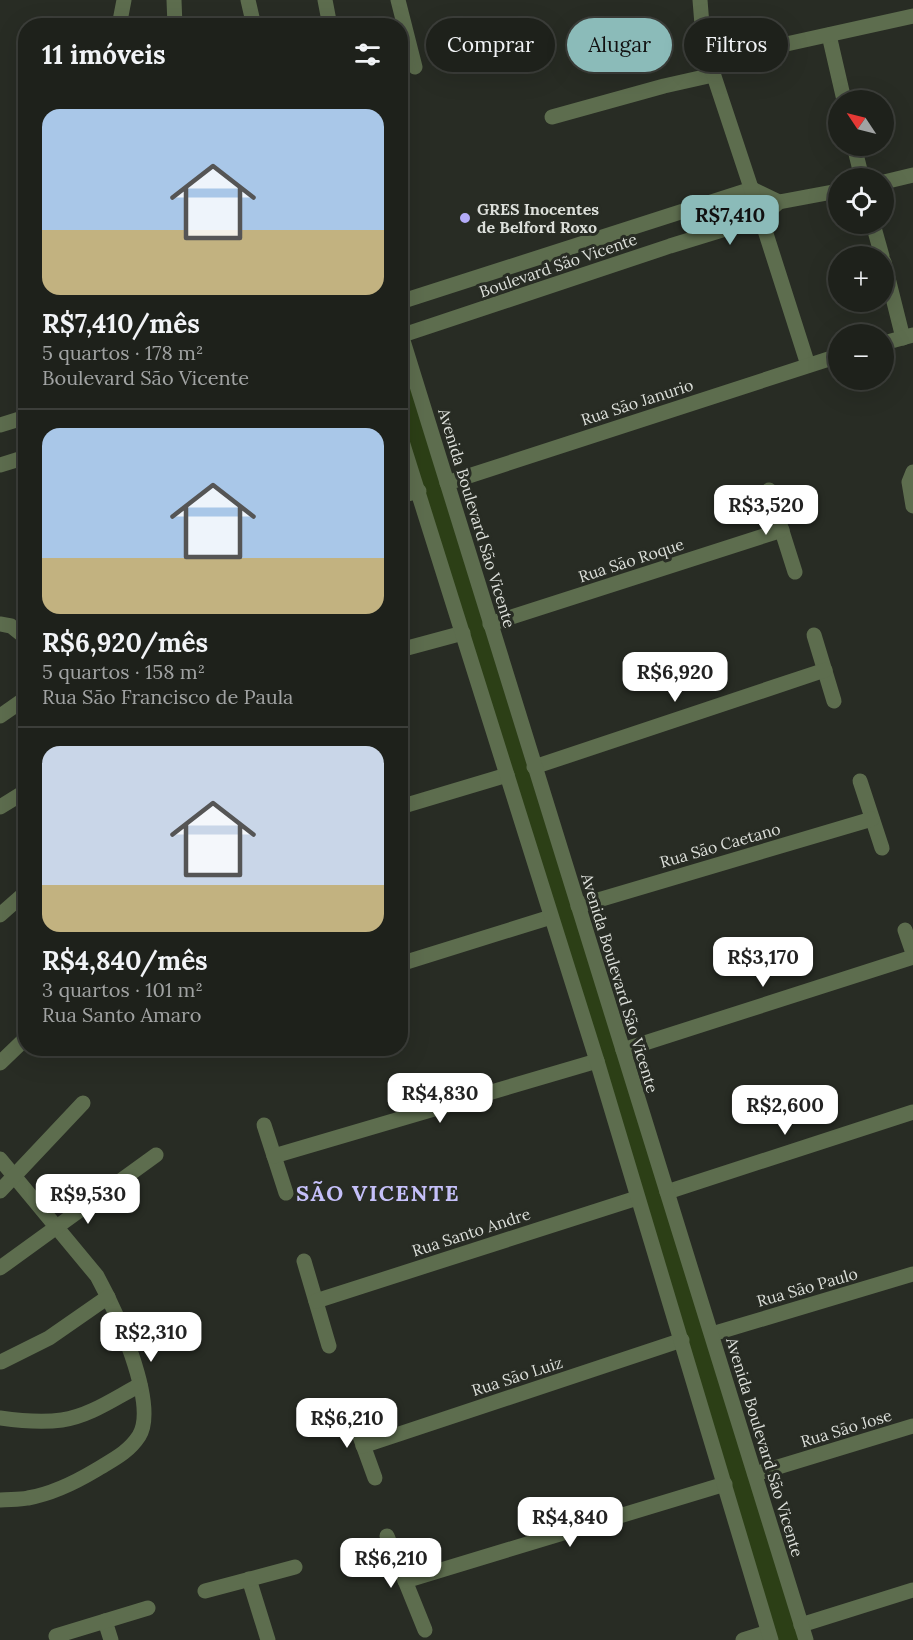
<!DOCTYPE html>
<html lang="pt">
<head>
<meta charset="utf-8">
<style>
  :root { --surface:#1e211b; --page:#2b2e28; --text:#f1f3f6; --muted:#a1a3a3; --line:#3c3e3a; --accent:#8bbbb9 }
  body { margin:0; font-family:Lora,serif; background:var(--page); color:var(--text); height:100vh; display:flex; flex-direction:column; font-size:22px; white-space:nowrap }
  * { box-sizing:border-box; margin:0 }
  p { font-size:20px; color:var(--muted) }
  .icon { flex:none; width:33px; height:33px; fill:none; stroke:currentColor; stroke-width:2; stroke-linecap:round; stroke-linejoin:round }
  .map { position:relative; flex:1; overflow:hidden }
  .details { position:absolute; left:18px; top:18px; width:390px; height:1038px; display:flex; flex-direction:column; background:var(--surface); border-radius:24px; box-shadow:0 6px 24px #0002,0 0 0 2px var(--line) }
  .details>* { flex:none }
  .top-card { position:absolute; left:426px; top:18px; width:396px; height:54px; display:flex; gap:12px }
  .needle { width:39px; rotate:305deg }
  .fabs { position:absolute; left:828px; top:90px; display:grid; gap:12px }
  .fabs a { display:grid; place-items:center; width:66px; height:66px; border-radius:50%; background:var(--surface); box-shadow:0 6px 24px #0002,0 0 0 2px var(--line); font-size:30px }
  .price { position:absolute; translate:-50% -51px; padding:0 14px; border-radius:12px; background:#fff; color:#222; font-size:20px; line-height:39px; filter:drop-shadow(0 2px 3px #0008) }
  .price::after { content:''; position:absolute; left:50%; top:36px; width:18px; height:14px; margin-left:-9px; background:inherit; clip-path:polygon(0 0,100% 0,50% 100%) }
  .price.selected { background:var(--accent); color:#111 }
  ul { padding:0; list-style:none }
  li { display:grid; align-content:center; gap:12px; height:318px; padding:0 24px }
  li+li { border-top:2px solid var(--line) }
  li span { display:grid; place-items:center; height:186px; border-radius:18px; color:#555 }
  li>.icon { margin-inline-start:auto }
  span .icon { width:108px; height:108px; fill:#fffc; stroke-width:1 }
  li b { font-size:26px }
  h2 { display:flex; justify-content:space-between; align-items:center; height:72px; padding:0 24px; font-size:26px }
  .pill { padding:0 21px; border-radius:27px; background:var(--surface); box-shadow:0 6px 24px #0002,0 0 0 2px var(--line); font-size:21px; line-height:54px }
  .pill.selected { background:var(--accent); color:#111 }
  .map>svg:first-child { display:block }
  .green { fill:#2c3f16 }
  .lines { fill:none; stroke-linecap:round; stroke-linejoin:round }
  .minor { stroke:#5d6d4e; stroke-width:15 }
  .tertiary { stroke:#5d6d4e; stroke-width:15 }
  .poi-dot { fill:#b4acf9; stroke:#282c24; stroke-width:2 }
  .labels { text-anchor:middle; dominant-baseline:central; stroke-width:6; stroke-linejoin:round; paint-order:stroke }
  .poi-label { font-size:16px; font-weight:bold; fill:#dcdfda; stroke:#282c24; text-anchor:start }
  .street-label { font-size:16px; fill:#dcdfda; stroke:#282c24 }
  .district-label { font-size:22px; font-weight:bold; letter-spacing:1.5px; fill:#c5c0f9; stroke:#282c24 }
</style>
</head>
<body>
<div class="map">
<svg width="913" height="1640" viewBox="0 0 913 1640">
  <rect width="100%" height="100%" fill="#282c24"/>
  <path class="green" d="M400 354 536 794 805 1640H777L401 423Z"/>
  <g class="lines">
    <g class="minor">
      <path d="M174 0 175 26"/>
      <path d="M248 0 254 26"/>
      <path d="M325 0 330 26"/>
      <path d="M398 0 415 67"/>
      <path d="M119 26 124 0"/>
      <path d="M829 35 844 100"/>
      <path d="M709 61 913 16"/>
      <path d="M552 117 664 86 713 75"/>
      <path d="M854 146 862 178"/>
      <path d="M884 182 913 175"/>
      <path d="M752 189 779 202"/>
      <path d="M873 224 882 256"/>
      <path d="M884 262 903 338"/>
      <path d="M884 343 913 335"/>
      <path d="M808 365 761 218 779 202 838 191"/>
      <path d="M913 472 909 482 913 506"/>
      <path d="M447 483 838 356"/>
      <path d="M769 490 795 572"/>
      <path d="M400 496 419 491"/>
      <path d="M0 624 11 626 26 638"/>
      <path d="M490 624 782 530"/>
      <path d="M814 635 834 701"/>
      <path d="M400 650 463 633"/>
      <path d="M0 716 26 698"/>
      <path d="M534 767 825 670"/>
      <path d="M860 781 882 848"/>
      <path d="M0 807 26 791"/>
      <path d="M400 807 507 775"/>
      <path d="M578 906 872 819"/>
      <path d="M0 915 26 892"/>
      <path d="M905 930 913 953"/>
      <path d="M400 964 551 917"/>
      <path d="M623 1050 913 957"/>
      <path d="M0 1063 26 1038"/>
      <path d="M264 1125 286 1193"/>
      <path d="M274 1156 597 1061"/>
      <path d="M0 1159 97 1276C114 1307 159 1404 139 1436 128 1453 112 1460 96 1470 76 1482 51 1494 28 1498 19 1500 9 1499 0 1500"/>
      <path d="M0 1191 83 1103"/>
      <path d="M667 1192 913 1112"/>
      <path d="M304 1261 329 1346"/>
      <path d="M0 1268 156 1155"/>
      <path d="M316 1301 637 1198"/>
      <path d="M712 1334 913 1274"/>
      <path d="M1 1362 49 1338 108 1297"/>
      <path d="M350 1409 375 1478"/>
      <path d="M0 1418C21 1421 41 1423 62 1420 90 1416 115 1398 140 1385"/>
      <path d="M363 1446 682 1340"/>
      <path d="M755 1474 913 1426"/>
      <path d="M387 1536 425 1630"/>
      <path d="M249 1579 268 1640"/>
      <path d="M405 1581 725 1484"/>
      <path d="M205 1591 295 1567"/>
      <path d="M105 1621 111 1640"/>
      <path d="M801 1625 913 1590"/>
      <path d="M56 1636 148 1608"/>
      <path d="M743 1640 768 1632"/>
    </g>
    <g class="tertiary">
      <path d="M400 302 752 189"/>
      <path d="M400 331 806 1640"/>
      <path d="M400 336 670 246 761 218 709 61 702 25 700 0"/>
      <path d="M0 425 26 417"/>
      <path d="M400 435 597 1061 771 1640"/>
      <path d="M0 465 26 457"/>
    </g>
  </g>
  <circle class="poi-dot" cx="465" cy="218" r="6"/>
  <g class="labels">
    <g class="poi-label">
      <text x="477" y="209">GRES Inocentes<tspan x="477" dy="18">de Belford Roxo</tspan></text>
    </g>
    <g class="street-label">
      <text transform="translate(558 265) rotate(-19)">Boulevard São Vicente</text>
      <text transform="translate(637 402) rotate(-18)">Rua Sāo Janurio</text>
      <text transform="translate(477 518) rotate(73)">Avenida Boulevard São Vicente</text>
      <text transform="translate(631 560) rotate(-18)">Rua Sāo Roque</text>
      <text transform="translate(720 845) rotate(-16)">Rua Sāo Caetano</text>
      <text transform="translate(620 983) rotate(73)">Avenida Boulevard São Vicente</text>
      <text transform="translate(471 1232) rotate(-18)">Rua Santo Andre</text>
      <text transform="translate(807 1287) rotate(-16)">Rua Sāo Paulo</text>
      <text transform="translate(517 1376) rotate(-18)">Rua Sāo Luiz</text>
      <text transform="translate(846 1428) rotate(-17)">Rua Sāo Jose</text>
      <text transform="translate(765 1447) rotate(73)">Avenida Boulevard São Vicente</text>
    </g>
    <g class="district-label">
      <text x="378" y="1193">SÃO VICENTE</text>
    </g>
  </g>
</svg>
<div class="fabs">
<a><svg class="needle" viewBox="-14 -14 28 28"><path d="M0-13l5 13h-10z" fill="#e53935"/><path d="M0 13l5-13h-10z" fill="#a1a3a3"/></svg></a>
<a><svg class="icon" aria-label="locate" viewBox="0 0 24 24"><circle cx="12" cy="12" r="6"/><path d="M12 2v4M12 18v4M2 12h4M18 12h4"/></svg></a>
<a>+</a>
<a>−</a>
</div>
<b class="price selected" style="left:730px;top:246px">R$7,410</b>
<b class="price" style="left:766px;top:536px">R$3,520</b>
<b class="price" style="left:675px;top:703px">R$6,920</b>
<b class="price" style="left:763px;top:988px">R$3,170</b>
<b class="price" style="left:440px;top:1124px">R$4,830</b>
<b class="price" style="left:785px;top:1136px">R$2,600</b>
<b class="price" style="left:88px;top:1225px">R$9,530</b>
<b class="price" style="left:151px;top:1363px">R$2,310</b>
<b class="price" style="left:347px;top:1449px">R$6,210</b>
<b class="price" style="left:570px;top:1548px">R$4,840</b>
<b class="price" style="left:391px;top:1589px">R$6,210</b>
<div class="top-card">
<a class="pill">Comprar</a>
<a class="pill selected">Alugar</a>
<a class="pill">Filtros</a>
</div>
<section class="details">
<h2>11 imóveis<svg class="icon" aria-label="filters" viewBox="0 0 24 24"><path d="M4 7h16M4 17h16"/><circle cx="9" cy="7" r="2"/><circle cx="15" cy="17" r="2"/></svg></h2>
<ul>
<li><span style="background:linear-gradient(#a9c7e8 65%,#c2b280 0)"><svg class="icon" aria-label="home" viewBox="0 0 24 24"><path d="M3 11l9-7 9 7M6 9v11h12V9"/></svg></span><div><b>R$7,410/mês</b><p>5 quartos · 178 m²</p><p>Boulevard São Vicente</p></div></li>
<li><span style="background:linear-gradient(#a9c7e8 70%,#c2b280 0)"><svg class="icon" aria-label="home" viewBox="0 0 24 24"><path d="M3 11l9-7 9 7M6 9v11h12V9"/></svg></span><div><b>R$6,920/mês</b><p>5 quartos · 158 m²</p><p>Rua Sāo Francisco de Paula</p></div></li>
<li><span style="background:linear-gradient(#c9d6e8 75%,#c2b280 0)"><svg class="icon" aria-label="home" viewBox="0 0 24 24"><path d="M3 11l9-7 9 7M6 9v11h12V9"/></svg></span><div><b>R$4,840/mês</b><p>3 quartos · 101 m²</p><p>Rua Santo Amaro</p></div></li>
</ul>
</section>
</div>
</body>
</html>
